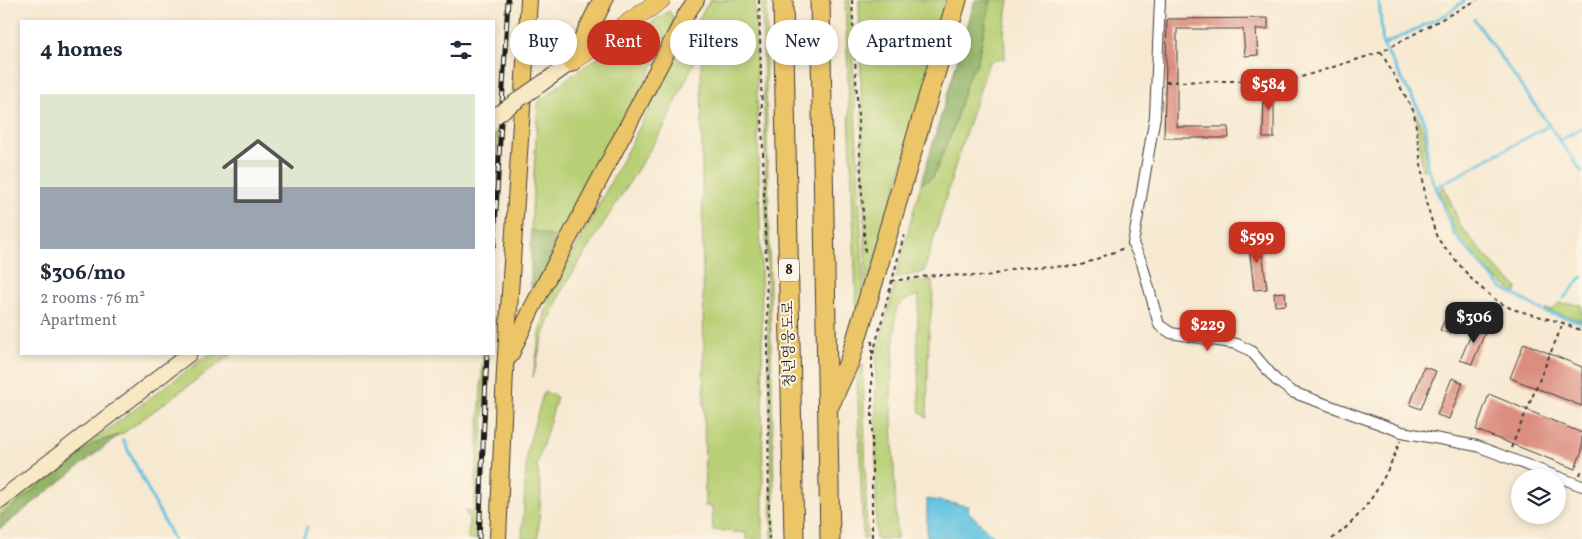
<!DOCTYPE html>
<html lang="en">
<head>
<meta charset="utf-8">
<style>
  :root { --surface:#fff; --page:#f6f6f7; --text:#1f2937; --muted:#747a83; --accent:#c8321e }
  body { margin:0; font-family:Vollkorn,"Noto Serif KR",serif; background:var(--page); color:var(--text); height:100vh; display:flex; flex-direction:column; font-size:19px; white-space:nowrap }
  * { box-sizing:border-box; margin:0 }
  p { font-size:16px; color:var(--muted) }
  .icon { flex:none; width:28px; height:28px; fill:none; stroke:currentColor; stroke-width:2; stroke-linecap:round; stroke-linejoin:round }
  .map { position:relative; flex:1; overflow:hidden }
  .side { position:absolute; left:20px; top:20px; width:475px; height:335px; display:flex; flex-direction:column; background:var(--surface); border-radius:0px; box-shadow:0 2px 8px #0003 }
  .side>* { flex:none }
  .hud { position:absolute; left:510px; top:20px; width:475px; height:45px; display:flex; gap:10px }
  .tools { position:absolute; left:1511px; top:469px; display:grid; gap:10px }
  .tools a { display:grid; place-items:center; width:55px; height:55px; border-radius:50%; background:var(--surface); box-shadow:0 2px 8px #0003; font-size:25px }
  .price { position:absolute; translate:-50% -42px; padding:0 11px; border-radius:10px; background:var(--accent); color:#fff; font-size:16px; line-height:32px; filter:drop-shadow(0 1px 2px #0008) }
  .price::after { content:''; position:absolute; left:50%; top:30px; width:15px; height:11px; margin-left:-8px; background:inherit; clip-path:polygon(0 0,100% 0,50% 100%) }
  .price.current { background:#222; color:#fff }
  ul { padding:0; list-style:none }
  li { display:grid; align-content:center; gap:10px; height:265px; padding:0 20px }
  li span { display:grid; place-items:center; height:155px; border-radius:0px; color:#555 }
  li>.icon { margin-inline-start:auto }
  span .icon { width:90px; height:90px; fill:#fffc; stroke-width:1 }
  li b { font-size:21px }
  h2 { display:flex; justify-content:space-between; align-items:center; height:60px; padding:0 20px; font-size:21px }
  .tag { padding:0 18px; border-radius:22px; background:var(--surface); box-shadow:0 2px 8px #0003; font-size:18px; line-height:45px }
  .tag.current { background:var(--accent); color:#fff }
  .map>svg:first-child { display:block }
  .green { fill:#b8cf74; stroke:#6a7648 }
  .forest { fill:#92b266; stroke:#576741 }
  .water { fill:#63c2e1; stroke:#406f7e }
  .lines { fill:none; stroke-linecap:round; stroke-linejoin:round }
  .stream { stroke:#63c2e1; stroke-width:3 }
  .building { fill:#db8e80 }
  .minor-casing { stroke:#3d3b37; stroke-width:12 }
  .secondary-casing { stroke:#3d3b37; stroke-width:17 }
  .primary-casing { stroke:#3d3b37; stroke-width:18 }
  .trunk-casing { stroke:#3d3b37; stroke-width:19 }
  .motorway-casing { stroke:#3d3b37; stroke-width:21 }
  .path { stroke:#3d3b37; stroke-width:2; stroke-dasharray:4 4; stroke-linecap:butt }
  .minor { stroke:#fff; stroke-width:10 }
  .secondary { stroke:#f8e8c3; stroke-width:15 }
  .primary { stroke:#edc569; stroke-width:16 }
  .trunk { stroke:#edc569; stroke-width:18 }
  .motorway { stroke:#edc569; stroke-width:19 }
  .rail-casing { stroke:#1c1c1c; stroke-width:5 }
  .rail { stroke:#fcf5e5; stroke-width:3; stroke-dasharray:9; stroke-linecap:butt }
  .secondary-bridge-casing { stroke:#3d3b37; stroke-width:17; stroke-linecap:butt }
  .secondary-bridge { stroke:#f8e8c3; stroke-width:15 }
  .labels { text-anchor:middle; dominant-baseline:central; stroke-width:4; stroke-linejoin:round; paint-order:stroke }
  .shield { fill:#fcf5e5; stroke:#5f5d58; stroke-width:1 }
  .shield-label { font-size:14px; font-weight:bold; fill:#1c1c1c }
  .street-label { font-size:15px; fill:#1c1c1c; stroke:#fcf5e5 }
</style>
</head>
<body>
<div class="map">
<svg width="1582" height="539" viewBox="0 0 1582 539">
  <rect width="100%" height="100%" fill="#fcf5e5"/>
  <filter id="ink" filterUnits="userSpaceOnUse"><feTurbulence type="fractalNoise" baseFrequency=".02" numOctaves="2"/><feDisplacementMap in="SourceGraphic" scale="10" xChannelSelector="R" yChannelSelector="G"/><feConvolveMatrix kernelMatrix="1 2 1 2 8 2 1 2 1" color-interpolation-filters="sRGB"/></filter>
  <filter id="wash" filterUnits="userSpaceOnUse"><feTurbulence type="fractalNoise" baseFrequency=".0096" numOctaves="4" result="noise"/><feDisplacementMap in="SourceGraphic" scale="20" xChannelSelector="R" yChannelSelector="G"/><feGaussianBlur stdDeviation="1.12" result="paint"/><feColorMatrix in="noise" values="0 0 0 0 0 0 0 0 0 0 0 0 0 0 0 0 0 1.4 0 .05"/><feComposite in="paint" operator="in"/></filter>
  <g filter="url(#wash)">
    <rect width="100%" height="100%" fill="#f7e9d1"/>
    <g class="green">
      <path d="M710 0H755L762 311 763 539H746V533L713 530 712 506H705L701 47 664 127 562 290 542 340 533 377 540 334 548 301 679 52Z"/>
      <path d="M762 0H767L766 83 775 539H772Z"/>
      <path d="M845 0H850L865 315 857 323Z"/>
      <path d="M859 0H951L866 291Z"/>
      <path d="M991 0H1009L1004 29 1005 58 989 62 959 153 924 272 895 278 921 184 933 177 953 129 968 76 976 66Z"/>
      <path d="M669 11 674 18 672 30 564 240 531 230 538 102 576 72Z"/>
      <path d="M1416 112 1425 135 1426 170H1422Z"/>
      <path d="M498 130 494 212V133Z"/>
      <path d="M1444 186 1461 227 1499 271 1517 287 1516 293C1496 280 1465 252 1454 229 1449 216 1445 203 1439 190Z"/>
      <path d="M932 280 933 296 929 330 927 418 920 412 919 399 917 336 919 295 905 300 896 308 891 395 897 539H876V356L895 284Z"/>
      <path d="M1559 303 1582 305V320L1545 310H1552Z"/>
      <path d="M209 354H232L122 434 94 443 0 516V510Z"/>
      <path d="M483 354H487L477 539H468L469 518 465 511H474Z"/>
      <path d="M863 364 867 539H863L857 375Z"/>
      <path d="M544 391 557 397 537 465 541 491 538 539H522L527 450Z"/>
    </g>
    <g class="forest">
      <path d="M975 0H991L976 66 968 77 953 129 933 177 921 184Z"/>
      <path d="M531 230 564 240 531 296Z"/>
      <path d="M119 435 0 529V516L94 443Z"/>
    </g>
    <path class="water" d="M927 499 968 506V511L996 539H927Z"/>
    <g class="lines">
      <g class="stream">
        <path d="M1379 0 1383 45 1422 115 1427 134V166L1454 234 1501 287 1545 312 1582 322"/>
        <path d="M1474 19 1582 172"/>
        <path d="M1383 45 1447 14 1465 0"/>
        <path d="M1559 141 1582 128"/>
        <path d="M1435 188 1548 126"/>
        <path d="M1564 298 1582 277"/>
        <path d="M123 440 173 539"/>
        <path d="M303 539 307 527"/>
      </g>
    </g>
    <g id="blocks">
      <g class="building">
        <path d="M1268 18V29H1256L1258 55 1245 56 1243 29H1177V127H1228L1229 138H1164L1167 19Z"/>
        <path d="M1264 84H1274V138H1263Z"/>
        <path d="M1260 237 1267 289 1254 290 1248 238Z"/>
        <path d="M1285 292 1286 305 1275 306 1274 293Z"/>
        <path d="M1451 306 1460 310 1450 334 1440 330Z"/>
        <path d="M1476 323 1487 328 1472 364 1460 360Z"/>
        <path d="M1524 343 1582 367V406L1510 378Z"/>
        <path d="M1424 367 1436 371 1421 409 1410 405Z"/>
        <path d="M1452 378 1463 383 1449 419 1437 415Z"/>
        <path d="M1489 394 1582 433V451L1575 469 1476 430Z"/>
      </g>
    </g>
  </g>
  <g filter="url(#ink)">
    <use href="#blocks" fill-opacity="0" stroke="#3d3b37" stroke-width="1"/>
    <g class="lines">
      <g class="minor-casing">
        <path id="minor" d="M1160 0 1155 116 1133 244 1142 263 1159 325 1171 333 1237 344 1251 351 1276 380 1292 392 1402 432 1477 446 1582 486"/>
      </g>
      <g class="secondary-casing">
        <g id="secondary">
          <path d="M541 84 572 62"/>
          <path d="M0 500 189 354"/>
        </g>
      </g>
      <g class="primary-casing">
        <g id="primary">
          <path d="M510 356 531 310 687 13 696 0"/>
          <path d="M498 539 505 370 529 0"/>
        </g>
      </g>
      <g class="trunk-casing">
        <path id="trunk" d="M572 62 661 0"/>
      </g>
      <g class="motorway-casing">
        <g id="motorway">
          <path d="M783 0 794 539"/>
          <path d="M820 0 830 539"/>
          <path d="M572 62 603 0"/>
          <path d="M830 404 850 360 957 0"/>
        </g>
      </g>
      <g class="path">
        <path d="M759 0 768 343 769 539"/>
        <path d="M852 0 865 252"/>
        <path d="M1381 52 1414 112 1426 202 1437 238 1474 282 1497 301 1512 309 1563 323 1582 331"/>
        <path d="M1166 82 1292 80 1381 52 1477 0"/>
        <path d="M891 281 937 275 987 276 1023 267 1079 266 1124 248"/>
        <path d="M872 341V539"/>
        <path d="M873 354 904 235"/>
        <path d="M1511 448 1563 323"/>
        <path d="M1580 475 1582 469"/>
        <path d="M1332 539C1366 514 1385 481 1400 441"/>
      </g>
      <use href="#minor" class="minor"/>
      <use href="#secondary" class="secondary"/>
      <use href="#primary" class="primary"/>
      <use href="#trunk" class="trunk"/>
      <use href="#motorway" class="motorway"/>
      <g class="rail-casing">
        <g id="rail">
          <path d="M494 245 508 0"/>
          <path d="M479 539 487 354"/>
        </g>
      </g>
      <use href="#rail" class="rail"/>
      <g class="secondary-bridge-casing">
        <path id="secondary-bridge" d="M494 117 541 84"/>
      </g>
      <use href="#secondary-bridge" class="secondary-bridge"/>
    </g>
  </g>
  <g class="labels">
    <rect class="shield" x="779" y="258.5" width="20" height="23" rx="4"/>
    <g class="shield-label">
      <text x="789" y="270">8</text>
    </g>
    <g class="street-label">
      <text transform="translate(790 344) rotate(-91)">청년영웅도로</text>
    </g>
  </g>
</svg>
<div class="tools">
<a><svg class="icon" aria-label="layers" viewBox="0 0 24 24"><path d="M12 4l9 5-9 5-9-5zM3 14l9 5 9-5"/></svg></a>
</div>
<b class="price" style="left:1269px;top:111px">$584</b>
<b class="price" style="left:1257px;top:264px">$599</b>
<b class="price current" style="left:1474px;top:344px">$306</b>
<b class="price" style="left:1208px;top:352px">$229</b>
<div class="hud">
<a class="tag">Buy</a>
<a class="tag current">Rent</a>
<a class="tag">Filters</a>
<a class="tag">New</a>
<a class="tag">Apartment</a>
</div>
<section class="side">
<h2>4 homes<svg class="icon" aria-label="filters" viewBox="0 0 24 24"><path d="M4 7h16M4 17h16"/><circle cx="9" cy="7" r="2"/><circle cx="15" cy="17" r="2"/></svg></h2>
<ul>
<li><span style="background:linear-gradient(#dfe7d0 60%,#9aa5b1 0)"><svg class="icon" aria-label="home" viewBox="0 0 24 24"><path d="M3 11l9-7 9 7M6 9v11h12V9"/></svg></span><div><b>$306/mo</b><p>2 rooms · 76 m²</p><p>Apartment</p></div></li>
</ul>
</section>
</div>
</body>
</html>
